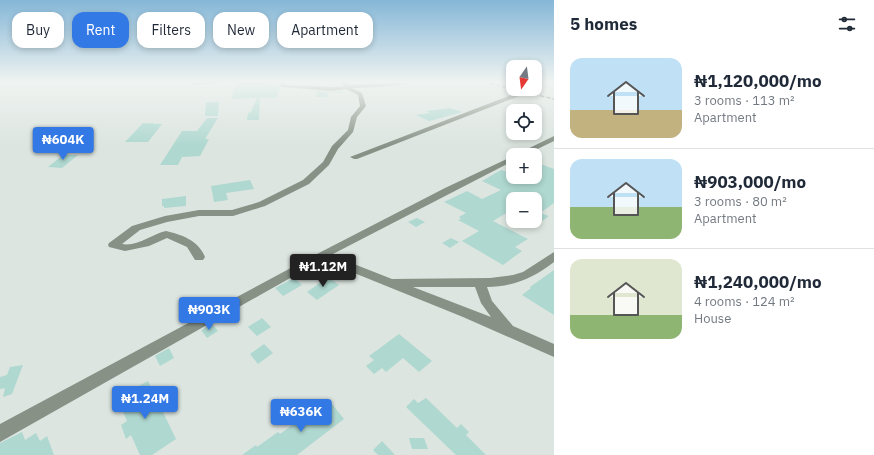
<!DOCTYPE html>
<html lang="en">
<head>
<meta charset="utf-8">
<style>
  :root { --surface:#fff; --page:#f2f2f3; --text:#1f2937; --muted:#747a83; --line:#e0e1e3; --accent:#3379e6 }
  body { margin:0; font-family:"IBM Plex Sans",sans-serif; background:var(--page); color:var(--text); height:100vh; display:flex; flex-direction:column; font-size:15px; white-space:nowrap }
  * { box-sizing:border-box; margin:0 }
  p { font-size:13px; color:var(--muted) }
  .icon { flex:none; width:22px; height:22px; fill:none; stroke:currentColor; stroke-width:2; stroke-linecap:round; stroke-linejoin:round }
  .map { position:relative; flex:1; overflow:hidden }
  .details { display:flex; flex-direction:column; background:var(--surface); width:320px }
  .details>* { flex:none }
  .banner { position:absolute; left:12px; top:12px; width:380px; height:36px; display:flex; gap:8px }
  .needle { width:26px; rotate:194deg }
  .fabs { position:absolute; left:506px; top:60px; display:grid; gap:8px }
  .fabs a { display:grid; place-items:center; width:36px; height:36px; border-radius:8px; background:var(--surface); box-shadow:0 2px 6px #0003; font-size:20px }
  .price { position:absolute; translate:-50% -34px; padding:0 9px; border-radius:4px; background:var(--accent); color:#fff; font-size:13px; line-height:26px; filter:drop-shadow(0 1px 2px #0008) }
  .price::after { content:''; position:absolute; left:50%; top:24px; width:12px; height:9px; margin-left:-6px; background:inherit; clip-path:polygon(0 0,100% 0,50% 100%) }
  .price.current { background:#222; color:#fff }
  ul { padding:0; list-style:none }
  li { display:flex; align-items:center; gap:12px; height:100px; padding:0 16px }
  li+li { border-top:1px solid var(--line) }
  li span { display:grid; place-items:center; flex:none; width:112px; height:80px; border-radius:12px; color:#555 }
  li>.icon { margin-inline-start:auto }
  span .icon { width:48px; height:48px; fill:#fffc; stroke-width:1 }
  li b { font-size:17px }
  h2 { display:flex; justify-content:space-between; align-items:center; height:48px; padding:0 16px; font-size:17px }
  .pill { padding:0 14px; border-radius:12px; background:var(--surface); box-shadow:0 2px 6px #0003; font-size:14px; line-height:36px }
  .pill.current { background:var(--accent); color:#fff }
  main { display:flex; flex:1; min-height:0 }
  .map>svg:first-child { display:block }
  .building { fill:#afd8d0 }
  .lines { fill:none; stroke-linecap:round; stroke-linejoin:round }
  .minor { fill:#879186; fill-rule:evenodd }
  .rail { stroke:#7d8380; stroke-width:1.5; stroke-dasharray:4.5 2; stroke-linecap:butt }
</style>
</head>
<body>
<main>
<div class="map">
<svg width="554" height="455" viewBox="0 0 554 455">
  <rect width="100%" height="100%" fill="#dce5e0"/>
  <g class="building">
    <path d="M240 82 279 84V87L280 88 276 98H260L259 120H247L248 113 251 112 257 98 231 99 235 88Z"/>
    <path d="M316 91 332 92 342 91V93H327L329 97H317Z"/>
    <path d="M206 102H219L218 116H205Z"/>
    <path d="M450 108 462 112 429 121 416 115 430 113 426 111Z"/>
    <path d="M207 118H218L205 139H209L200 156 182 157 178 165H160L182 131H197Z"/>
    <path d="M143 123 162 124 148 142H125Z"/>
    <path d="M63 155H78L62 168 48 167Z"/>
    <path d="M535 162 554 169V203L540 213 549 216 535 226V199H513V209L493 221 528 239 515 247 522 251 503 265 462 241 479 231 458 220 461 219 459 217 466 213 444 202 467 191 482 199 501 190 482 181 501 170 513 174V177H535Z"/>
    <path d="M250 180 254 189 226 193 228 200 214 202 211 186Z"/>
    <path d="M186 196V206L164 208V206H162V199Z"/>
    <path d="M417 218 425 222 416 227 408 222Z"/>
    <path d="M451 238 459 242 450 248 442 243Z"/>
    <path d="M554 270V315L522 295 531 288 530 287Z"/>
    <path d="M328 277 339 285 317 300 307 292Z"/>
    <path d="M294 278 302 285 283 296 275 288Z"/>
    <path d="M262 318 271 327 257 336 248 327Z"/>
    <path d="M212 324 218 331 207 338 201 330Z"/>
    <path d="M399 334 432 361 419 372 403 358 386 372 382 368 374 374 366 366 374 360 369 356Z"/>
    <path d="M264 344 273 353 258 364 250 354Z"/>
    <path d="M169 348 174 358 160 366 155 356Z"/>
    <path d="M23 365 12 394 3 397 5 388 0 389V377L7 375 10 367Z"/>
    <path d="M148 381 176 439 152 455H140L131 435 126 439 121 425 127 421 117 398Z"/>
    <path d="M426 398 457 428 461 424 469 432 466 435 486 455H456L406 407 414 399 418 403Z"/>
    <path d="M328 399 344 419 297 455H242L256 445 257 447 278 432 280 434Z"/>
    <path d="M22 432 25 440 36 433 40 441 47 436 54 455H0V443Z"/>
    <path d="M409 438H424L428 449H412Z"/>
    <path d="M382 441 395 455H378L373 450Z"/>
  </g>
  <g class="lines">
    <g class="minor">
      <path d="M225 82 223 83 192 85 190 84 202 82Z"/>
      <path d="M281 82H285V85L332 87 344 86 340 82H345L349 85 420 82 380 87 352 88 362 93 366 106 357 117 353 132 338 149 329 165 309 184 265 206 233 216H199L167 222 140 230 122 244C137 247 152 234 166 231 182 235 198 240 205 257L203 260H195L187 247 167 238 149 246 125 251 109 247 108 245 109 243 132 226 165 216 199 210H232L259 202 303 180 323 162 332 146 348 130 351 117 360 106 358 95 346 89 332 91 282 87 280 86Z"/>
      <path d="M522 91 525 93 524 94 357 159H354L350 157Z"/>
      <path d="M554 136V141L525 155H515Z"/>
      <path d="M513 156V161L331 255 392 279 490 278 513 275 523 272 554 252V262C534 278 512 287 487 287L492 301 513 326 554 344V357L463 317 322 260 0 442V424L315 255 445 188ZM413 287H475L481 303 491 317Z"/>
    </g>
    <path class="rail" d="M483 82 554 99"/>
  </g>
  <linearGradient id="sky" x2="0" y2="1"><stop stop-color="#85b7d7"/><stop offset="0.56" stop-color="#eff3f1"/><stop offset="1" stop-color="#eff3f1" stop-opacity="0"/></linearGradient>
  <rect width="554" height="146" fill="url(#sky)"/>
</svg>
<div class="fabs">
<a><svg class="needle" viewBox="-14 -14 28 28"><path d="M0-13l5 13h-10z" fill="#e53935"/><path d="M0 13l5-13h-10z" fill="#747a83"/></svg></a>
<a><svg class="icon" aria-label="locate" viewBox="0 0 24 24"><circle cx="12" cy="12" r="6"/><path d="M12 2v4M12 18v4M2 12h4M18 12h4"/></svg></a>
<a>+</a>
<a>−</a>
</div>
<b class="price" style="left:63px;top:161px">₦604K</b>
<b class="price current" style="left:323px;top:288px">₦1.12M</b>
<b class="price" style="left:209px;top:331px">₦903K</b>
<b class="price" style="left:145px;top:420px">₦1.24M</b>
<b class="price" style="left:301px;top:433px">₦636K</b>
<div class="banner">
<a class="pill">Buy</a>
<a class="pill current">Rent</a>
<a class="pill">Filters</a>
<a class="pill">New</a>
<a class="pill">Apartment</a>
</div>
</div>
<section class="details">
<h2>5 homes<svg class="icon" aria-label="filters" viewBox="0 0 24 24"><path d="M4 7h16M4 17h16"/><circle cx="9" cy="7" r="2"/><circle cx="15" cy="17" r="2"/></svg></h2>
<ul>
<li><span style="background:linear-gradient(#bfe0f5 65%,#c2b280 0)"><svg class="icon" aria-label="home" viewBox="0 0 24 24"><path d="M3 11l9-7 9 7M6 9v11h12V9"/></svg></span><div><b>₦1,120,000/mo</b><p>3 rooms · 113 m²</p><p>Apartment</p></div></li>
<li><span style="background:linear-gradient(#bfe0f5 60%,#8fb573 0)"><svg class="icon" aria-label="home" viewBox="0 0 24 24"><path d="M3 11l9-7 9 7M6 9v11h12V9"/></svg></span><div><b>₦903,000/mo</b><p>3 rooms · 80 m²</p><p>Apartment</p></div></li>
<li><span style="background:linear-gradient(#dfe7d0 70%,#8fb573 0)"><svg class="icon" aria-label="home" viewBox="0 0 24 24"><path d="M3 11l9-7 9 7M6 9v11h12V9"/></svg></span><div><b>₦1,240,000/mo</b><p>4 rooms · 124 m²</p><p>House</p></div></li>
</ul>
</section>
</main>
</body>
</html>
